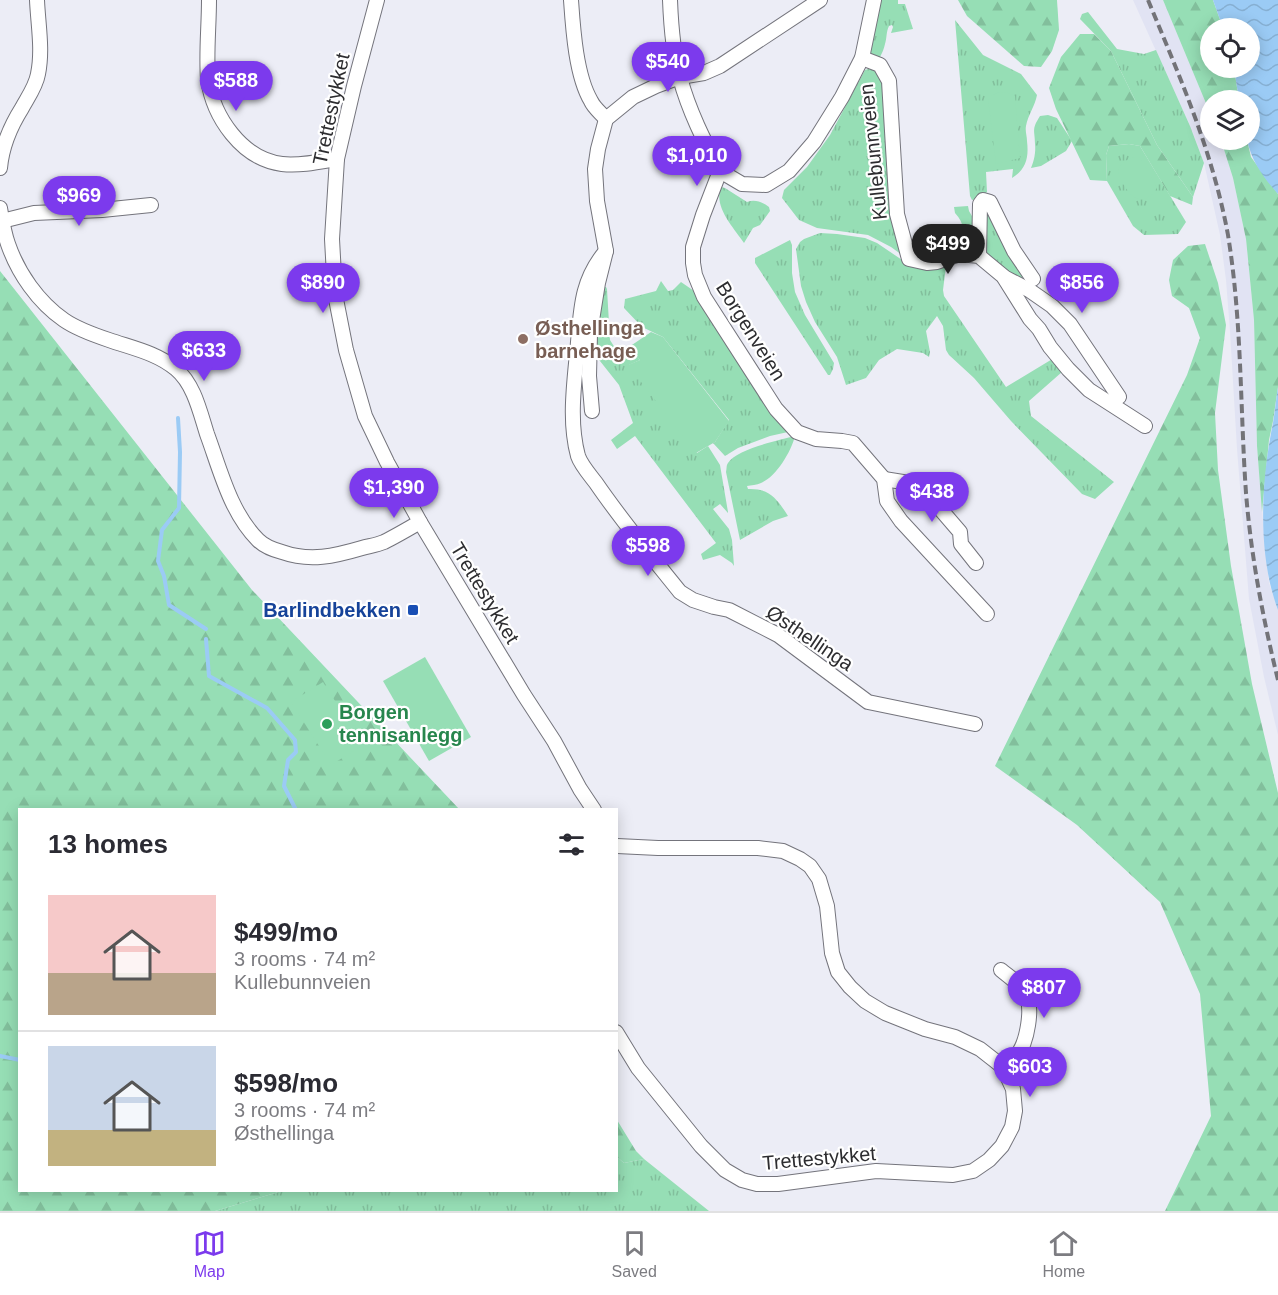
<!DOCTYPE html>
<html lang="en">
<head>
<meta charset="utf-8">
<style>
  :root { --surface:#fff; --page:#f7f7f7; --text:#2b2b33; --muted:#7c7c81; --line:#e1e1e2; --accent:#7c3aed }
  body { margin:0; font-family:Helvetica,sans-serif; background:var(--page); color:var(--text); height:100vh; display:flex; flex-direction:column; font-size:22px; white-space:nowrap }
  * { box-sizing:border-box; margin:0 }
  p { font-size:20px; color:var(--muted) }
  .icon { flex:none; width:33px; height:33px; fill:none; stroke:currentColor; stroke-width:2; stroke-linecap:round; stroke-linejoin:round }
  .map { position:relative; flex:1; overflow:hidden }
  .side { position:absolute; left:18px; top:808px; width:600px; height:384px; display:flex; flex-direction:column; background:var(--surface); border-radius:0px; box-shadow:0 3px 15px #0003 }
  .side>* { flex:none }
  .buttons { position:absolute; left:1200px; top:18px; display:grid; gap:12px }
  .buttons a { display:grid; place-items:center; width:60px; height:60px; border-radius:50%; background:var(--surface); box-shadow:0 3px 15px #0003; font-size:30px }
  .price { position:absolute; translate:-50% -51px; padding:0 14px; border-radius:21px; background:var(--accent); color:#fff; font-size:20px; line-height:39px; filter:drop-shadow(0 2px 3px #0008) }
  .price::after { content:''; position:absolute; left:50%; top:36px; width:18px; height:14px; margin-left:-9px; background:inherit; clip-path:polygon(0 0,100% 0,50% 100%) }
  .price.on { background:#222; color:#fff }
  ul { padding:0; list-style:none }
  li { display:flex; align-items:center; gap:18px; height:150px; padding:0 30px }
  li+li { border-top:2px solid var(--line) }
  li span { display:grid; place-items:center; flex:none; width:168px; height:120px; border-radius:0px; color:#555 }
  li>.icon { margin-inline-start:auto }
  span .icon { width:72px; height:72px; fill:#fffc; stroke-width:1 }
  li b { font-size:26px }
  h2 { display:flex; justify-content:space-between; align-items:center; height:72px; padding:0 30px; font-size:26px }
  .tab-bar { display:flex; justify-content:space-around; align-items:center; height:84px; border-top:2px solid var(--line); background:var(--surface); font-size:16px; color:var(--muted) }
  .tab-bar a { display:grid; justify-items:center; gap:3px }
  .tab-bar .on { color:var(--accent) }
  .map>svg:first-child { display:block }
  .built { fill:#e1e3f3 }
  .grass { fill:url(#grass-tufts) }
  .forest { fill:url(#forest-firs) }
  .pitch { fill:#96deb5 }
  .water { fill:url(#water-waves) }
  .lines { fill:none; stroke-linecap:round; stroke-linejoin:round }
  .stream { stroke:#9bcbf5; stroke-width:4 }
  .minor-casing { stroke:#74747c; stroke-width:16 }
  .minor { stroke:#fff; stroke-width:14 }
  .rail { stroke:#737378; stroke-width:4; stroke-dasharray:9 4.5; stroke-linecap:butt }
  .education-dot { fill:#8d6e63; stroke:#fff; stroke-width:2 }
  .transit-dot { fill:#1a4fb4; stroke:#fff; stroke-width:2 }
  .leisure-dot { fill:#2e9e5b; stroke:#fff; stroke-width:2 }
  .labels { text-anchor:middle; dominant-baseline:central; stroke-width:4.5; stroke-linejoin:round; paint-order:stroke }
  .street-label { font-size:20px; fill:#2d2d30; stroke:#fff }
  .education-label { font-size:20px; font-weight:bold; fill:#785e54; stroke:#fff; text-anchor:start }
  .transit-label { font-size:20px; font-weight:bold; fill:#164399; stroke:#fff; text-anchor:end }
  .leisure-label { font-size:20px; font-weight:bold; fill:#27864d; stroke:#fff; text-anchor:start }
</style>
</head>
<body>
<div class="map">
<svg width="1278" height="1211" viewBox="0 0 1278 1211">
  <defs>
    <pattern id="grass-tufts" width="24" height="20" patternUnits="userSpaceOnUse" patternTransform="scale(1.5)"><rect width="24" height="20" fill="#96deb5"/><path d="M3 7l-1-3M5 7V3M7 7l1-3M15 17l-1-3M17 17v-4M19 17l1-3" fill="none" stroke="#82bf9c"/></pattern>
    <pattern id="forest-firs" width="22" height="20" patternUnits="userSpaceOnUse" patternTransform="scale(1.5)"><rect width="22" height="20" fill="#96deb5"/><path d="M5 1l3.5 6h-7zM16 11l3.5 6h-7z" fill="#82bf9c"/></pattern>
    <pattern id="water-waves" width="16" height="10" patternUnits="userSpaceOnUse" patternTransform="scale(1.5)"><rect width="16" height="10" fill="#9bcbf5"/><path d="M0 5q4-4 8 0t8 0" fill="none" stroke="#86afd2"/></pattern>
  </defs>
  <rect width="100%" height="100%" fill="#ecedf6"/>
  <path class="built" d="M1133 0H1163L1210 113V140H1221L1233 178 1246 239 1254 320 1257 446 1265 546 1269 583 1278 610V735L1264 677 1249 599 1237 449 1230 331 1226 280 1220 235 1204 163 1190 126Z"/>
  <g class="grass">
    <path d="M881 0H898V4H905L913 29 891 33 893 27 892 25 889 26C886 32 887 38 885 44 884 49 882 53 880 57 875 59 872 57 869 53Z"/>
    <path d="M1088 12 1117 49 1144 54 1156 50 1190 126 1204 163 1193 197 1157 145 1111 51 1080 19 1082 14Z"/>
    <path d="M955 20 983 55 1021 74 1037 95C1035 106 1028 115 1026 126 1025 131 1027 136 1027 141 1029 158 1026 169 1012 178L1013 169 986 172 987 192 979 198 972 200 970 196Z"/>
    <path d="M875 67 883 79 902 255 891 247 868 235 817 228 799 220 782 198 784 190 807 167 830 135 865 70Z"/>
    <path d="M1048 115 1057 118 1072 141 1066 151 1041 166 1031 168C1034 161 1036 152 1035 144 1035 130 1031 130 1040 116Z"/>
    <path d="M1129 144 1140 146 1186 222 1178 234 1144 235 1133 226 1107 181 1106 155 1109 146Z"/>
    <path d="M721 187 725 188 747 202C755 199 762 202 769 207L770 211 760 225 753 228 744 243C734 228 713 207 721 187Z"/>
    <path d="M968 206 969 211 976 223 973 250 961 249C965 236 965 223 955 213L954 207Z"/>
    <path d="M985 207 1030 280 1028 285 985 257Z"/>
    <path d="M820 233 837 234 865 238 877 243 908 264 946 266 943 290 944 296 1006 387 1054 358 1062 372 1029 401 1031 416 1114 482 1095 499 1082 494 1011 421 974 378 949 355 946 350 943 326 937 316 926 331 930 352 929 357 923 353 897 349 879 360 866 378 846 385 837 357 815 322 806 302 801 286 796 249 800 242 804 239Z"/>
    <path d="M790 240 792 245V273L795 292 805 315 834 363 833 369 830 375H828L755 263V258Z"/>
    <path d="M661 281 668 291 673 290 681 282 697 293 766 398 768 411 776 417 788 432 770 436 738 448 725 456 713 443 715 442 729 420 663 337 642 327 624 308 625 299 656 291Z"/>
    <path d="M604 287H606L607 289 610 340 615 348 622 350 629 347 640 360 629 365 697 453 708 446 720 465 728 512V513L720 504 713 509 729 529 732 540 734 566 732 563 720 555 703 560 701 554 716 543 635 436 617 449 611 440 633 423 619 385 596 356V323Z"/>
    <path d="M795 436C791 452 776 477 761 483 757 485 751 485 747 486L748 489C770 488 777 499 788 516L773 521 740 540 726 472C727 468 726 466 728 463 736 449 780 440 795 436Z"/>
    <path d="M617 1157 624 1163 644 1159 709 1211H215L282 1191H616Z"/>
  </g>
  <g class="forest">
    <path d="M958 0H1057L1059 30 1052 51 1041 67 1024 66 967 16Z"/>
    <path d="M1163 0H1213L1223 28H1210V68H1234L1239 100H1210V113Z"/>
    <path d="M1080 34H1094L1111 51 1157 145 1193 197 1192 205 1170 196 1140 146 1129 144 1109 146 1106 155 1107 181 1090 180 1056 109 1049 88 1061 57Z"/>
    <path d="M1221 140H1247L1251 157 1278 194V387L1273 421 1269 440 1262 512 1257 446 1254 320 1246 239 1233 178Z"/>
    <path d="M1205 244 1218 283 1226 325 1215 413 1218 470 1231 566 1252 684 1278 793V1211H1165L1211 1116 1200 994 1160 902 1077 825 995 766 1187 375 1200 338 1189 308 1172 296 1169 280 1173 260 1188 246Z"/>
    <path d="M0 271 252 590 460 810H20V1191H282L215 1211H0Z"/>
    <path d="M617 1120 636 1151 644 1159 624 1163 617 1157Z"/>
  </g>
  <g class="pitch">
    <path d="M999 92 1008 93 1015 96 1020 158 996 164 988 99 993 95Z"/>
    <path d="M1137 157 1140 158 1157 187C1155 192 1153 195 1147 198 1133 205 1121 183 1118 171 1120 163 1128 158 1137 157Z"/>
    <path d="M651 332 663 337 729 421 715 442 696 453 628 365 640 360 629 347Z"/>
    <path d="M425 657 471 737 429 761 383 681Z"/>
    <path d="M323 682 363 745 331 765 291 702Z"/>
  </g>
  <g class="water">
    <path d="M1213 0H1278V194C1263 177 1252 162 1247 140H1250V100H1239L1234 68H1250V28H1223Z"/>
    <path d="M1278 387V610C1257 554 1261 481 1273 423 1275 411 1276 399 1278 387Z"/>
  </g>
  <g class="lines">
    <g class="stream">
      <path d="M178 418 180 452 179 508 162 530 158 561 164 576 169 605 206 629"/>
      <path d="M206 639 209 676 267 708 295 740 296 752 288 760 284 786 296 810"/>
      <path d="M0 1056 20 1060"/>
    </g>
    <g class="minor-casing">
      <g id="minor">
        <path d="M209 0C209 26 206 53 208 79 213 117 242 159 282 164 300 166 319 162 337 159"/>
        <path d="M377 0 354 86 337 159 332 239 335 294 346 350 365 416 387 462 420 522 524 695 554 741 580 789 594 810"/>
        <path d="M571 0C573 29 576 76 591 101 594 108 601 113 606 119"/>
        <path d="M670 0C671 26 673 53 680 78 689 111 704 141 720 171L703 215 693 247V263L695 275 704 297 776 409 797 432 816 439 842 441 853 443 884 479 887 501 901 521 987 614"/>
        <path d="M862 58 880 65 889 81 897 214 909 259 927 263 937 262 960 254 979 256 1003 276 1030 319 1039 329 1050 347 1068 369 1089 390 1145 426"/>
        <path d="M0 168C2 146 10 127 22 108 28 97 36 86 38 74 43 50 38 24 37 0"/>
        <path d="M720 171 742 184 766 185 789 171 814 142 842 97 862 58 874 0"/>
        <path d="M0 208C2 220 4 233 8 244 18 273 38 302 64 320 77 329 94 335 109 340 132 348 157 353 176 369 194 384 200 412 207 434 220 469 230 512 258 540 264 546 274 550 282 552 310 562 335 556 362 548 369 546 377 545 384 542 396 536 408 529 420 522"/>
        <path d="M2 221 34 213 102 210 151 205"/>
        <path d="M606 251C582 279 581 307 578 342 575 379 568 419 578 456 581 465 590 475 596 483 622 521 651 556 680 592L693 600 714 607 729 610 778 635 868 702 975 724"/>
        <path d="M979 256 980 204 983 200 990 202 1014 251 1033 279"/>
        <path d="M1004 277 1029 290 1052 306 1070 324 1119 397"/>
        <path d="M592 411 589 376 590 333 598 283 606 251 597 201 595 169 598 149 606 119 633 97 656 86 680 77 704 73 720 66 820 0"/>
        <path d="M884 479 909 483 923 489 960 532 961 544 976 563"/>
        <path d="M1001 970C1008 976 1021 985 1025 992 1034 1007 1027 1043 1017 1055 1014 1060 1007 1064 1003 1067"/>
        <path d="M616 1032 638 1068 701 1146 725 1170 742 1180 757 1184H778L876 1171 953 1175 973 1171 989 1160 1002 1146 1012 1127 1015 1111 1013 1089 1003 1067 980 1049 955 1037 925 1029 885 1013 865 1001 850 987 838 972 832 953 827 906 819 879 810 866 800 859 783 851 758 848H658L617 846"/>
      </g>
    </g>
    <use href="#minor" class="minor"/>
    <path class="rail" d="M1148 0C1180 77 1213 153 1228 235 1242 321 1240 407 1246 493 1251 556 1263 619 1278 680"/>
  </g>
  <circle class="education-dot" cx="523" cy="339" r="6"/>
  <rect class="transit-dot" x="407" y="604" width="12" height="12" rx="3"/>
  <circle class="leisure-dot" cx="327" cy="724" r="6"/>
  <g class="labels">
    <g class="street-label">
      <text transform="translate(331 109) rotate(-78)">Trettestykket</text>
      <text transform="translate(873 152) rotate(-96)">Kullebunnveien</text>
      <text transform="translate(751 331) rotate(58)">Borgenveien</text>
      <text transform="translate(485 593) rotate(59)">Trettestykket</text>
      <text transform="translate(810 638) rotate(34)">Østhellinga</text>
      <text transform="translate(819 1158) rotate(-5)">Trettestykket</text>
    </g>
    <g class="education-label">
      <text x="535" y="328">Østhellinga<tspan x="535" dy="23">barnehage</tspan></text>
    </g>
    <g class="transit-label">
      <text x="401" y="610">Barlindbekken</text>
    </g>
    <g class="leisure-label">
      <text x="339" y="712">Borgen<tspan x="339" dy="23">tennisanlegg</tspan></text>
    </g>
  </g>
</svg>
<div class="buttons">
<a><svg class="icon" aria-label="locate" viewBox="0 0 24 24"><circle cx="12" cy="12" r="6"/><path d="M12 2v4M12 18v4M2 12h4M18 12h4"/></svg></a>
<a><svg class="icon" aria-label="layers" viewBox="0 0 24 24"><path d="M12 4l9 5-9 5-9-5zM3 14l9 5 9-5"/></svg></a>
</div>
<b class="price" style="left:668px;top:93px">$540</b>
<b class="price" style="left:236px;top:112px">$588</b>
<b class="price" style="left:697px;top:187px">$1,010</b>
<b class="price" style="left:79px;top:227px">$969</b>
<b class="price on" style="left:948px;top:275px">$499</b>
<b class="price" style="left:323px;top:314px">$890</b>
<b class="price" style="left:1082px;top:314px">$856</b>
<b class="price" style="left:204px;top:382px">$633</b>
<b class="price" style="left:394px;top:519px">$1,390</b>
<b class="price" style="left:932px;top:523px">$438</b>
<b class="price" style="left:648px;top:577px">$598</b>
<b class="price" style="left:1044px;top:1019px">$807</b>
<b class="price" style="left:1030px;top:1098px">$603</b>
<section class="side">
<h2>13 homes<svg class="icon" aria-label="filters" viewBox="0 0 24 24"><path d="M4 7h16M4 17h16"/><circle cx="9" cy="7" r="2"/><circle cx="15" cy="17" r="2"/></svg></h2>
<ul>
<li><span style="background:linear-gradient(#f6c9c9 65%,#b9a48a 0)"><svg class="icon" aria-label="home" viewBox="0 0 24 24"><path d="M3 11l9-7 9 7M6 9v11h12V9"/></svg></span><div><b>$499/mo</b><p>3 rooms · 74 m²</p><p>Kullebunnveien</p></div></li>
<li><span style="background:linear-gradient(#c9d6e8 70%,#c2b280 0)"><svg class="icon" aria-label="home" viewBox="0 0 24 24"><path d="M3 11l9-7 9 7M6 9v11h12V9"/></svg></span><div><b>$598/mo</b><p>3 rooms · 74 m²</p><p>Østhellinga</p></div></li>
</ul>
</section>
</div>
<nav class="tab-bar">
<a class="on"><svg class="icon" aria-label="map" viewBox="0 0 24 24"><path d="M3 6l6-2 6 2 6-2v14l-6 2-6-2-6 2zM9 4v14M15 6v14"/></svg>Map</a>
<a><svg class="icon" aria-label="saved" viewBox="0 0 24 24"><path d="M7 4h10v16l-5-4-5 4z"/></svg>Saved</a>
<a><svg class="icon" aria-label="home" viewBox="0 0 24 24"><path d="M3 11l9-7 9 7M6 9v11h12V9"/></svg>Home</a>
</nav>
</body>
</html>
